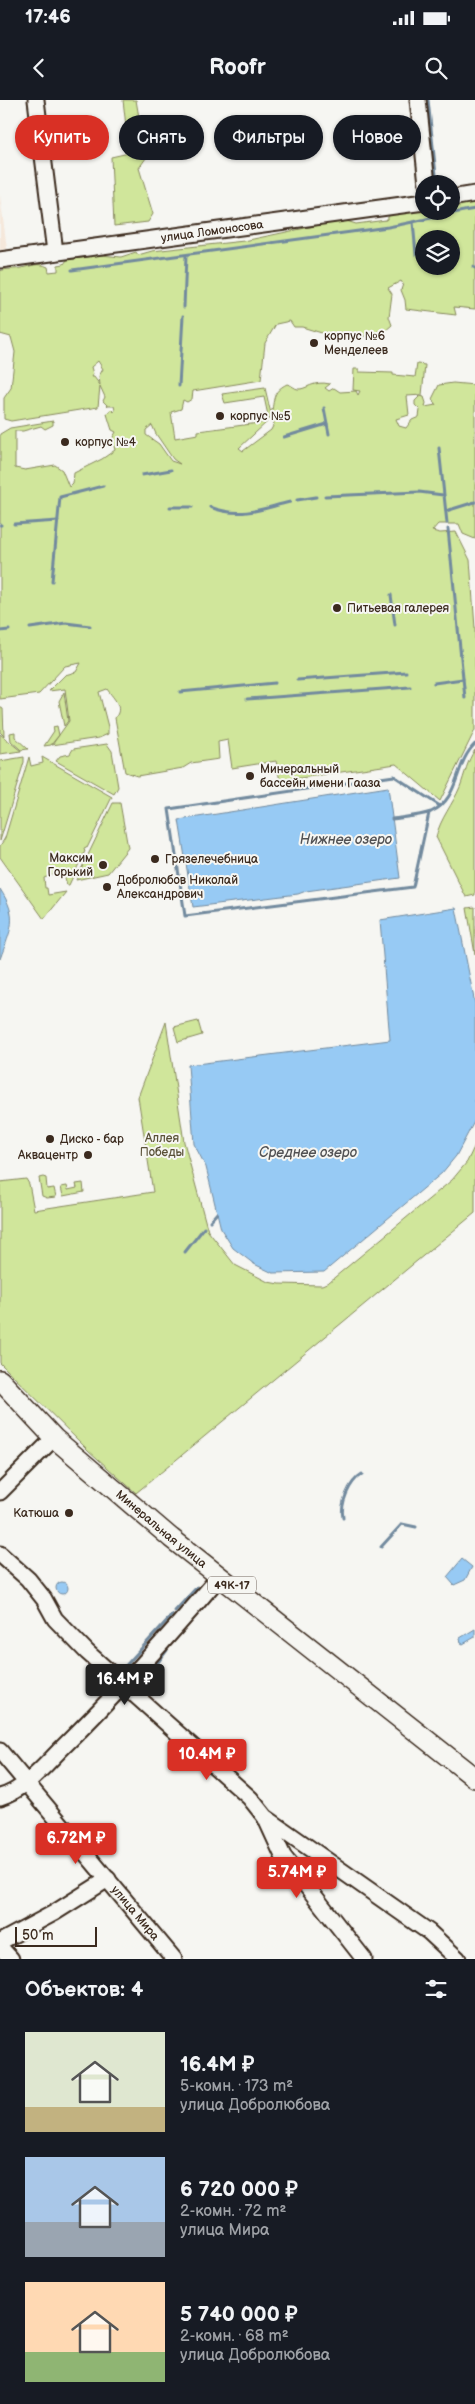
<!DOCTYPE html>
<html lang="ru">
<head>
<meta charset="utf-8">
<style>
  :root { --surface:#171b24; --page:#242831; --text:#f1f3f6; --muted:#9ea1a6; --accent:#d93025 }
  body { margin:0; font-family:"Balsamiq Sans",sans-serif; background:var(--page); color:var(--text); height:100vh; display:flex; flex-direction:column; font-size:19px; white-space:nowrap }
  * { box-sizing:border-box; margin:0 }
  p { font-size:16px; color:var(--muted) }
  .icon { flex:none; width:28px; height:28px; fill:none; stroke:currentColor; stroke-width:2; stroke-linecap:round; stroke-linejoin:round }
  .map { position:relative; height:1859px; overflow:hidden }
  .details { display:flex; flex-direction:column; background:var(--surface); flex:1 }
  .details>* { flex:none }
  .top-card { position:absolute; left:15px; top:15px; width:445px; height:45px; display:flex; gap:10px }
  .controls { position:absolute; left:415px; top:75px; display:grid; gap:10px }
  .controls a { display:grid; place-items:center; width:45px; height:45px; border-radius:50%; background:var(--surface); box-shadow:0 1px 4px #0004; font-size:25px }
  .scale { position:absolute; left:15px; bottom:12px; width:82px; box-sizing:border-box; padding-left:5px; border:2px solid #3b2a1e; border-top:0; font-size:14px; line-height:18px; white-space:nowrap; color:#3b2a1e; -webkit-text-stroke:4px #f6f6f2; paint-order:stroke }
  .price { position:absolute; translate:-50% -42px; padding:0 11px; border-radius:5px; background:var(--accent); color:#fff; font-size:16px; line-height:32px; filter:drop-shadow(0 1px 2px #0008) }
  .price::after { content:''; position:absolute; left:50%; top:30px; width:15px; height:11px; margin-left:-8px; background:inherit; clip-path:polygon(0 0,100% 0,50% 100%) }
  .price.current { background:#222; color:#fff }
  ul { padding:0; list-style:none }
  li { display:flex; align-items:center; gap:15px; height:125px; padding:0 25px }
  li span { display:grid; place-items:center; flex:none; width:140px; height:100px; border-radius:0px; color:#555 }
  li>.icon { margin-inline-start:auto }
  span .icon { width:60px; height:60px; fill:#fffc; stroke-width:1 }
  li b { font-size:21px }
  h2 { display:flex; justify-content:space-between; align-items:center; height:60px; padding:0 25px; font-size:21px }
  .chip { padding:0 18px; border-radius:22px; background:var(--surface); box-shadow:0 1px 4px #0004; font-size:18px; line-height:45px }
  .chip.current { background:var(--accent); color:#fff }
  .status { display:flex; justify-content:space-between; align-items:center; height:35px; padding:0 25px; background:var(--surface); direction:ltr }
  .status svg { height:14px; fill:currentColor }
  header { display:flex; justify-content:space-between; align-items:center; height:65px; padding:0 25px; background:var(--surface); font-size:22px; font-weight:700 }
  .map>svg:first-child { display:block }
  .built { fill:#f5e8db }
  .green { fill:#d0e69b; stroke:#86885c; fill-rule:evenodd }
  .water { fill:#97caf4; stroke:#728a9e }
  .lines { fill:none; stroke-linecap:round; stroke-linejoin:round }
  .stream { stroke:#728a9e; stroke-width:3 }
  .minor-casing { stroke:#3b2a1e; stroke-width:19 }
  .major-casing { stroke:#3b2a1e; stroke-width:22 }
  .minor { stroke:#f6f6f2; stroke-width:15 }
  .major { stroke:#f6f6f2; stroke-width:19 }
  .poi-dot { fill:#3b2a1e; stroke:#f6f6f2; stroke-width:2 }
  .labels { text-anchor:middle; dominant-baseline:central; stroke-width:4; stroke-linejoin:round; paint-order:stroke }
  .shield { fill:#f6f6f2; stroke:#73675e; stroke-width:1 }
  .shield-label { font-size:11px; font-weight:bold; fill:#3b2a1e }
  .street-label { font-size:12px; fill:#3b2a1e; stroke:#f6f6f2 }
  .poi-label { font-size:12px; fill:#3b2a1e; stroke:#f6f6f2; text-anchor:start }
  .park-label { font-size:12px; fill:#595037; stroke:#f6f6f2 }
  .water-label { font-size:14px; font-style:italic; fill:#525254; stroke:#f6f6f2 }
</style>
</head>
<body>
<div class="status"><b>17:46</b><svg viewBox="0 0 49 12"><path d="M0 12V9h3v3zM5 12V6h3v6zM10 12V3h3v9zM15 12V0h3v12zM26 1h20v11H26zM47 4h2v5h-2z"/></svg></div>
<header><svg class="icon" aria-label="back" viewBox="0 0 24 24"><path d="M15 5l-7 7 7 7"/></svg>Roofr<svg class="icon" aria-label="search" viewBox="0 0 24 24"><circle cx="10" cy="10" r="6"/><path d="M15 15l6 6"/></svg></header>
<div class="map">
<svg width="475" height="1859" viewBox="0 0 475 1859">
  <rect width="100%" height="100%" fill="#f6f6f2"/>
  <filter id="ink" filterUnits="userSpaceOnUse"><feTurbulence type="fractalNoise" baseFrequency=".02" numOctaves="2"/><feDisplacementMap in="SourceGraphic" scale="10" xChannelSelector="R" yChannelSelector="G"/><feConvolveMatrix kernelMatrix="1 2 1 2 8 2 1 2 1" color-interpolation-filters="sRGB"/></filter>
  <g filter="url(#ink)">
    <path class="built" d="M0 95 7 149 0 150Z"/>
    <g class="green">
      <path d="M123 0H136L146 58 139 68 153 114 148 122 114 126 111 57 129 53Z"/>
      <path d="M475 102V209L454 207 456 215 406 209 405 200 401 190 403 184 401 181 388 188 392 194 389 217 392 225 384 232 378 231 374 236H363L351 233 325 234 302 227H294L290 221 276 224 265 243 261 280 193 291 192 299 187 302 183 300 181 309 171 312 175 338 198 334V331L267 322 239 348 243 351 271 330 274 324 271 315 269 320 264 297 225 303 222 294 265 288 271 314C275 300 271 292 287 284 292 285 295 289 298 289 306 290 313 280 330 284L325 288 329 291 334 288 340 292 356 291 358 295 360 291 353 290 354 269H359V272L393 273V275L415 277 417 264 425 265 422 295 407 296 409 315 396 319 399 326 406 328 412 320 419 317 420 310 415 305V301L420 296 424 297 426 303 425 307 436 305 432 299 439 285 453 283 475 285V439L463 434 459 424H438L432 431 440 433 456 432 470 460 475 528V630L440 701 396 664 280 681 276 661 232 668 228 640 218 642 219 659 191 663 183 668 137 676 125 672 115 618C124 607 114 599 107 589L99 592 108 627V634L99 638 52 645 69 621 65 589 49 591 65 575 76 572 81 563 65 566 39 594 0 599V334L10 328 53 321V325L45 329 41 326 23 331H15V368L25 370 55 365 62 370 69 387 73 383 74 373 102 359 115 350 112 339 116 332 112 330 107 314 111 309 114 312 115 310 114 306H108L103 301 105 297 100 286 98 307 11 321 4 319V298L11 288 15 252 11 237 0 234V171C7 168 14 170 21 168 32 166 38 162 48 167L49 172 58 171V165L64 164 67 160 101 155 121 157 136 152 138 155 152 151 244 141 343 120 356 124 386 120 393 111H451V105ZM424 139H451V166H424ZM98 261 103 269 99 276 100 285 94 277H91L93 274 91 267ZM152 325 156 334 173 359 180 364 171 361 159 344 146 335V330Z"/>
      <path d="M64 592 68 621 64 626 59 601Z"/>
      <path d="M0 607 3 609 4 636 0 632Z"/>
      <path d="M57 626 59 635 51 645 44 646 54 631 53 627Z"/>
      <path d="M15 632V637L28 649 21 650 11 641 10 633Z"/>
      <path d="M0 634 21 651 0 654Z"/>
      <path d="M107 644 112 651 118 687 114 694 56 661 60 656 70 654 73 649Z"/>
      <path d="M475 650V795L466 797 436 737C440 719 453 704 460 687 465 674 467 661 475 650Z"/>
      <path d="M24 657V662L0 741V661Z"/>
      <path d="M29 657 31 666 43 663 42 657 112 697 87 748 85 747 84 750 85 751 69 785H67L64 774 55 775 54 774 44 778 45 788H47L48 795 66 792 44 819 0 757V746L5 738Z"/>
      <path d="M113 703H120L128 748 108 773 76 780Z"/>
      <path d="M475 807V854L467 808Z"/>
      <path d="M198 921 202 935 178 942 174 927Z"/>
      <path d="M166 922 184 1042 206 1124 208 1131 235 1165 268 1182 279 1184 322 1185 329 1182 452 1080 467 1062 475 1045V1113L136 1393 89 1351 0 1263V1082L26 1079 29 1084 34 1110 153 1092 138 997Z"/>
      <path d="M43 1077 46 1078 47 1089 54 1088 56 1097 47 1098 42 1096 39 1078Z"/>
      <path d="M83 1083 84 1092 63 1096 61 1087 67 1086 68 1090 77 1088 76 1084Z"/>
    </g>
    <g class="water">
      <path d="M388 687 400 778 306 791 298 794 193 807 179 720Z"/>
      <path d="M0 789C19 818 11 829 0 859Z"/>
      <path d="M456 808 475 904V1020L456 1056 442 1073 324 1172 273 1173 254 1164 233 1148 221 1129 206 1067 194 1044 188 965 390 940 380 820Z"/>
      <path d="M462 1459 472 1467 465 1480 454 1485 447 1477Z"/>
      <circle cx="62" cy="1488" r="6"/>
      <path d="M475 1529V1537L463 1544 461 1543 460 1538Z"/>
    </g>
    <g class="lines">
      <g class="stream">
        <path d="M428 0 437 84"/>
        <path d="M413 122 416 154"/>
        <path d="M473 167 475 168"/>
        <path d="M72 170 388 127C417 122 445 114 475 109"/>
        <path d="M184 207 186 156"/>
        <path d="M179 286 183 216"/>
        <path d="M324 308 329 334"/>
        <path d="M284 337 327 324"/>
        <path d="M439 348 447 423"/>
        <path d="M142 375 171 370"/>
        <path d="M325 396 419 392 443 395"/>
        <path d="M297 400 316 397"/>
        <path d="M170 407H192"/>
        <path d="M210 407C241 419 260 409 290 402"/>
        <path d="M446 411 475 402"/>
        <path d="M14 424 58 421"/>
        <path d="M0 425H1"/>
        <path d="M448 429 465 598"/>
        <path d="M52 481 60 397 103 386"/>
        <path d="M391 495 395 525"/>
        <path d="M30 528 66 523 90 526"/>
        <path d="M0 531 9 530"/>
        <path d="M297 580 406 572"/>
        <path d="M434 583 463 579"/>
        <path d="M180 592 275 583"/>
        <path d="M247 599 410 587"/>
        <path d="M429 713 413 787 185 816 169 709 394 676 440 706"/>
        <path d="M392 719C404 717 420 716 431 712 460 699 454 664 475 644"/>
        <path d="M210 1121 217 1113"/>
        <path d="M185 1152 204 1128"/>
        <path d="M343 1418C340 1404 349 1382 362 1374"/>
        <path d="M381 1447 402 1424 416 1427"/>
        <path d="M175 1511 197 1487"/>
        <path d="M119 1573 172 1515"/>
        <path d="M142 1584 167 1550"/>
      </g>
      <g class="minor-casing">
        <g id="minor">
          <path d="M36 0 55 152"/>
          <path d="M418 0 427 84"/>
          <path d="M451 98 475 94"/>
          <path id="s1" d="M0 160 424 102"/>
          <path d="M0 1392 54 1338"/>
          <path d="M0 1454 28 1479 44 1499 55 1519 87 1552 250 1698 265 1717 429 1832 458 1859"/>
          <path id="s2" d="M0 1651 174 1859"/>
          <path d="M0 1697C25 1690 44 1666 62 1648 118 1593 170 1535 220 1476"/>
          <path d="M266 1719 283 1756 364 1859"/>
          <path d="M0 1842 54 1813 108 1779"/>
          <path d="M0 1847 11 1859"/>
        </g>
      </g>
      <g class="major-casing">
        <g id="major">
          <path id="s3" d="M0 1280 54 1338 171 1438 475 1678"/>
        </g>
      </g>
      <use href="#minor" class="minor"/>
      <use href="#major" class="major"/>
    </g>
  </g>
  <g class="poi-dot">
    <circle cx="314" cy="243" r="5"/>
    <circle cx="220" cy="316" r="5"/>
    <circle cx="65" cy="342" r="5"/>
    <circle cx="337" cy="508" r="5"/>
    <circle cx="250" cy="676" r="5"/>
    <circle cx="155" cy="759" r="5"/>
    <circle cx="103" cy="765" r="5"/>
    <circle cx="107" cy="787" r="5"/>
    <circle cx="50" cy="1039" r="5"/>
    <circle cx="88" cy="1055" r="5"/>
    <circle cx="69" cy="1413" r="5"/>
  </g>
  <g class="labels">
    <rect class="shield" x="208" y="1476.5" width="48" height="17" rx="4"/>
    <g class="shield-label">
      <text x="232" y="1485">49К-17</text>
    </g>
    <g class="street-label">
      <text stroke="none"><textPath href="#s1" startOffset="214">улица Ломоносова</textPath></text>
      <text stroke="none"><textPath href="#s3" startOffset="220">Минеральная улица</textPath></text>
      <text stroke="none"><textPath href="#s2" startOffset="211">улица Мира</textPath></text>
    </g>
    <g class="poi-label">
      <text x="324" y="236">корпус №6<tspan x="324" dy="14">Менделеев</tspan></text>
      <text x="230" y="316">корпус №5</text>
      <text x="75" y="342">корпус №4</text>
      <text x="347" y="508">Питьевая галерея</text>
      <text x="260" y="669">Минеральный<tspan x="260" dy="14">бассейн имени Гааза</tspan></text>
      <text x="93" y="758" text-anchor="end">Максим<tspan x="93" dy="14">Горький</tspan></text>
      <text x="165" y="759">Грязелечебница</text>
      <text x="117" y="780">Добролюбов Николай<tspan x="117" dy="14">Александрович</tspan></text>
      <text x="60" y="1039">Диско - бар</text>
      <text x="78" y="1055" text-anchor="end">Аквацентр</text>
      <text x="59" y="1413" text-anchor="end">Катюша</text>
    </g>
    <g class="park-label">
      <text x="162" y="1038">Аллея<tspan x="162" dy="14">Победы</tspan></text>
    </g>
    <g class="water-label">
      <text x="346" y="739">Нижнее озеро</text>
      <text x="308" y="1052">Среднее озеро</text>
    </g>
  </g>
</svg>
<div class="controls">
<a><svg class="icon" aria-label="locate" viewBox="0 0 24 24"><circle cx="12" cy="12" r="6"/><path d="M12 2v4M12 18v4M2 12h4M18 12h4"/></svg></a>
<a><svg class="icon" aria-label="layers" viewBox="0 0 24 24"><path d="M12 4l9 5-9 5-9-5zM3 14l9 5 9-5"/></svg></a>
</div>
<div class="scale">50 m</div>
<b class="price current" style="left:125px;top:1606px">16.4M ₽</b>
<b class="price" style="left:207px;top:1681px">10.4M ₽</b>
<b class="price" style="left:76px;top:1765px">6.72M ₽</b>
<b class="price" style="left:297px;top:1799px">5.74M ₽</b>
<div class="top-card">
<a class="chip current">Купить</a>
<a class="chip">Снять</a>
<a class="chip">Фильтры</a>
<a class="chip">Новое</a>
</div>
</div>
<section class="details">
<h2>Объектов: 4<svg class="icon" aria-label="filters" viewBox="0 0 24 24"><path d="M4 7h16M4 17h16"/><circle cx="9" cy="7" r="2"/><circle cx="15" cy="17" r="2"/></svg></h2>
<ul>
<li><span style="background:linear-gradient(#dfe7d0 75%,#c2b280 0)"><svg class="icon" aria-label="home" viewBox="0 0 24 24"><path d="M3 11l9-7 9 7M6 9v11h12V9"/></svg></span><div><b>16.4M ₽</b><p>5-комн. · 173 m²</p><p>улица Добролюбова</p></div></li>
<li><span style="background:linear-gradient(#a9c7e8 65%,#9aa5b1 0)"><svg class="icon" aria-label="home" viewBox="0 0 24 24"><path d="M3 11l9-7 9 7M6 9v11h12V9"/></svg></span><div><b>6 720 000 ₽</b><p>2-комн. · 72 m²</p><p>улица Мира</p></div></li>
<li><span style="background:linear-gradient(#ffd9b3 70%,#8fb573 0)"><svg class="icon" aria-label="home" viewBox="0 0 24 24"><path d="M3 11l9-7 9 7M6 9v11h12V9"/></svg></span><div><b>5 740 000 ₽</b><p>2-комн. · 68 m²</p><p>улица Добролюбова</p></div></li>
</ul>
</section>
</body>
</html>
